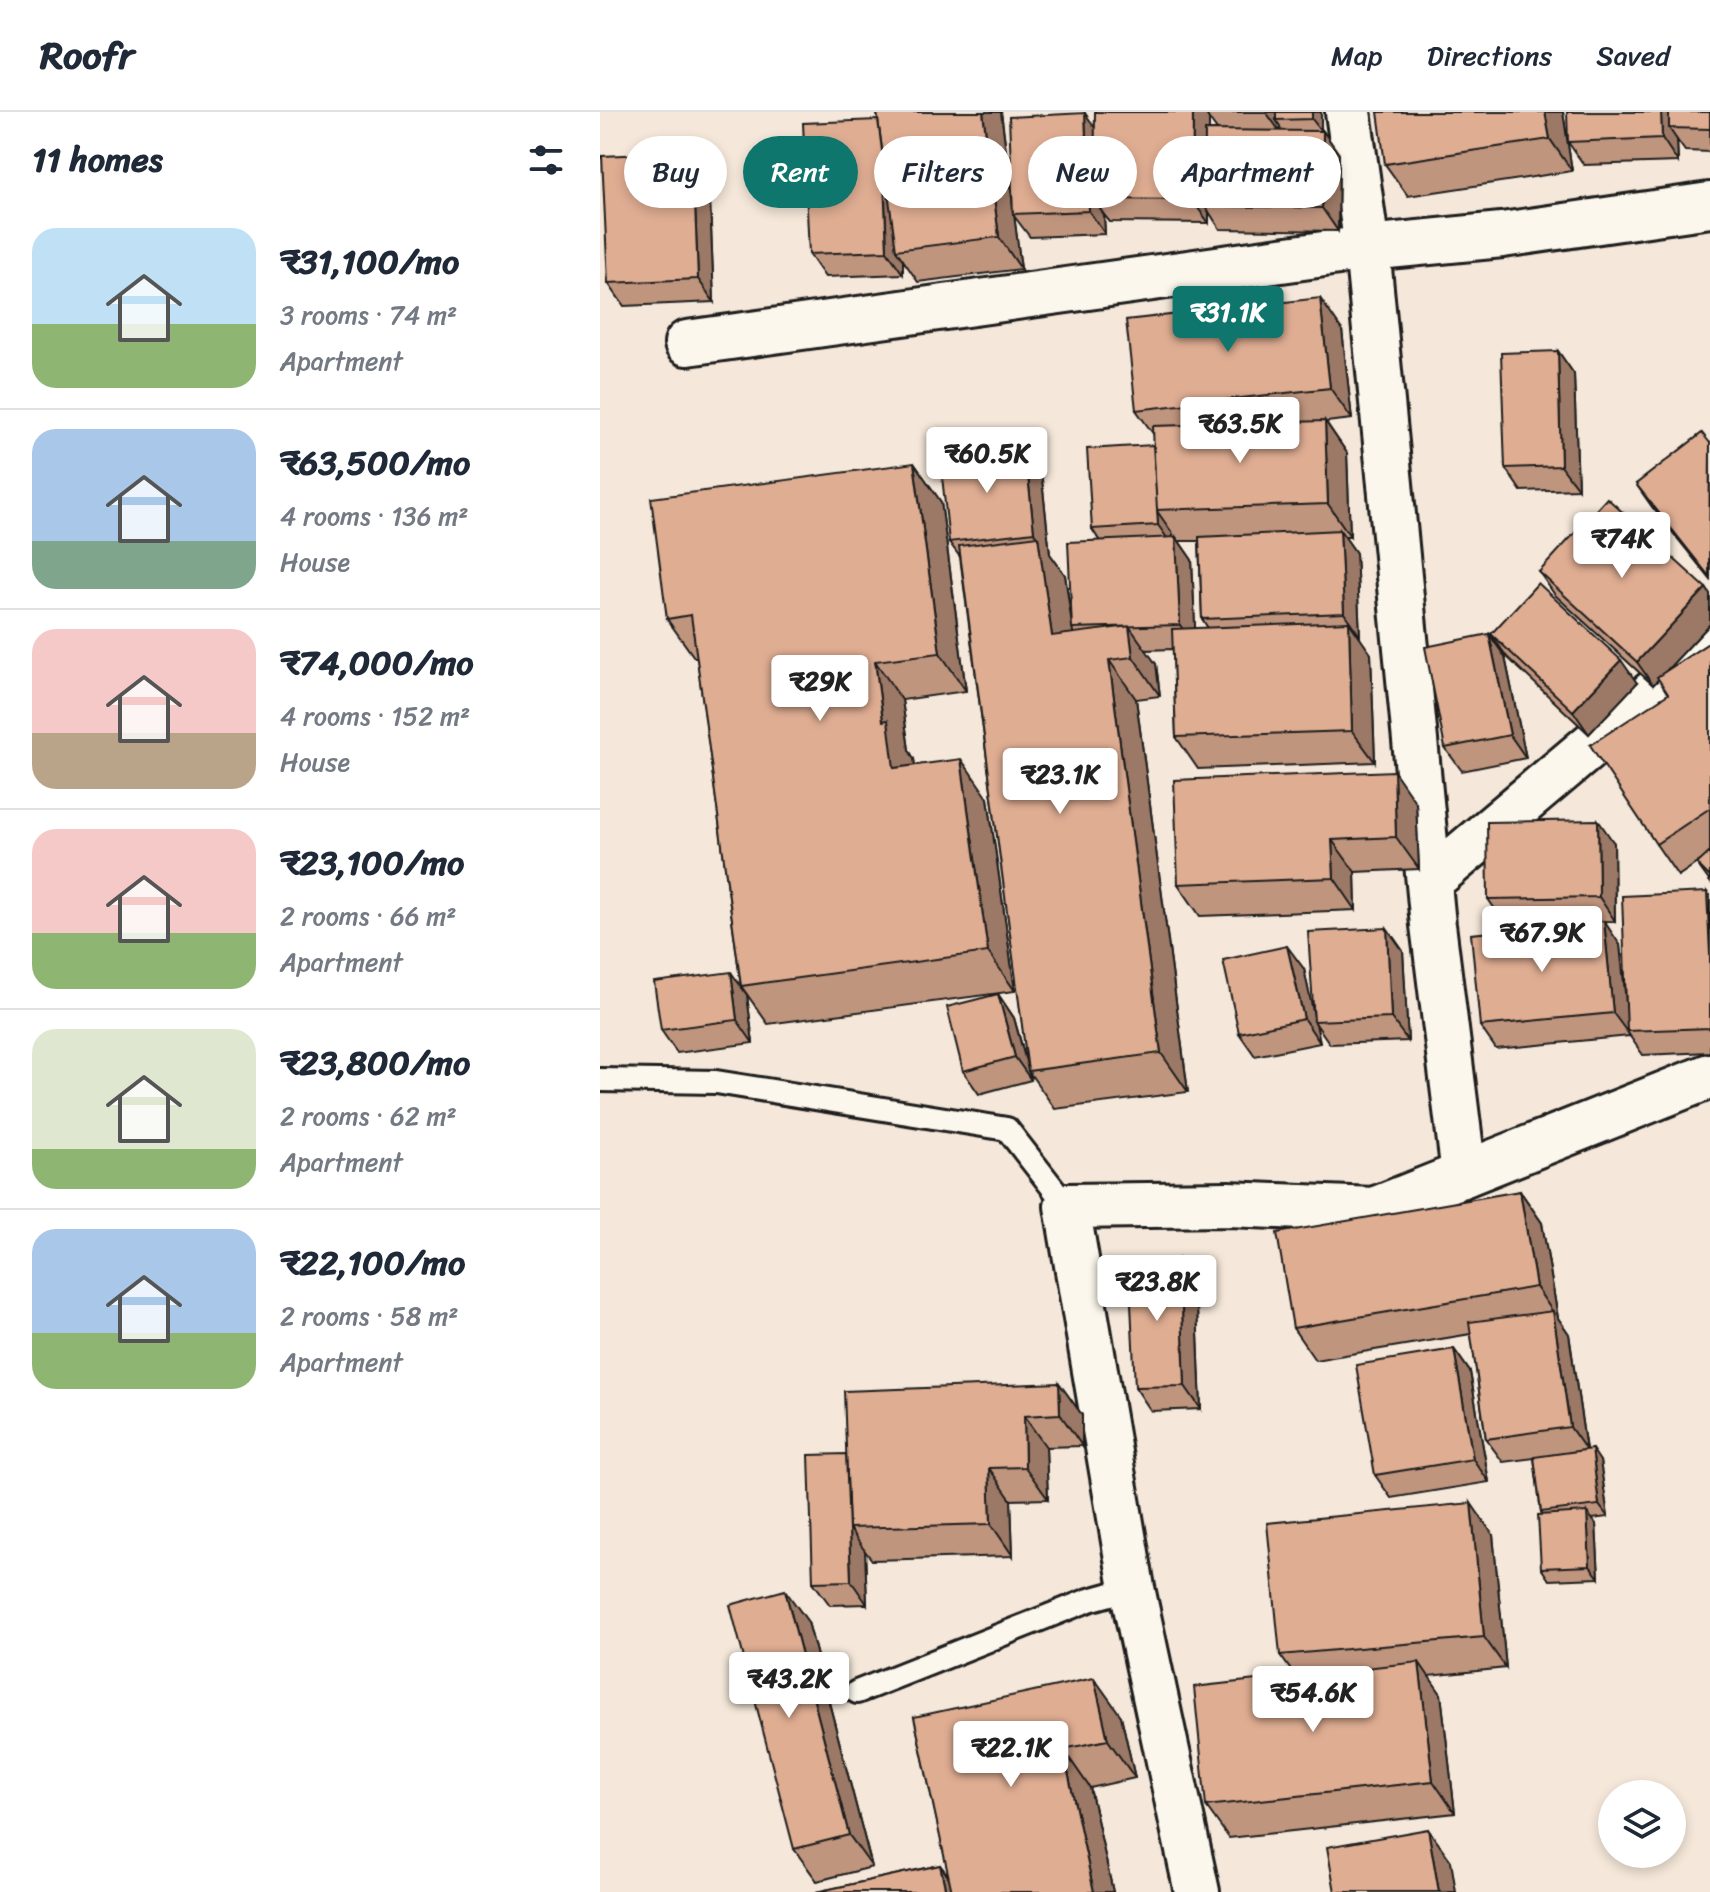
<!DOCTYPE html>
<html lang="en">
<head>
<meta charset="utf-8">
<style>
  :root { --surface:#fff; --page:#f6f6f7; --text:#1f2937; --muted:#747a83; --line:#e0e1e3; --accent:#0f766e }
  body { margin:0; font-family:Sriracha,sans-serif; background:var(--page); color:var(--text); height:100vh; display:flex; flex-direction:column; font-size:30px; white-space:nowrap }
  * { box-sizing:border-box; margin:0 }
  p { font-size:26px; color:var(--muted) }
  .icon { flex:none; width:44px; height:44px; fill:none; stroke:currentColor; stroke-width:2; stroke-linecap:round; stroke-linejoin:round }
  .map { position:relative; flex:1; overflow:hidden }
  .side { display:flex; flex-direction:column; background:var(--surface); width:600px }
  .side>* { flex:none }
  .guide { position:absolute; left:24px; top:24px; width:760px; height:72px; display:flex; gap:16px }
  .tools { position:absolute; left:998px; top:1668px; display:grid; gap:16px }
  .tools a { display:grid; place-items:center; width:88px; height:88px; border-radius:50%; background:var(--surface); box-shadow:0 4px 12px #0003; font-size:40px }
  .price { position:absolute; translate:-50% -68px; padding:0 18px; border-radius:8px; background:#fff; color:#222; font-size:26px; line-height:52px; filter:drop-shadow(0 2px 4px #0008) }
  .price::after { content:''; position:absolute; left:50%; top:48px; width:24px; height:18px; margin-left:-12px; background:inherit; clip-path:polygon(0 0,100% 0,50% 100%) }
  .price.selected { background:var(--accent); color:#fff }
  ul { padding:0; list-style:none }
  li { display:flex; align-items:center; gap:24px; height:200px; padding:0 32px }
  li+li { border-top:2px solid var(--line) }
  li span { display:grid; place-items:center; flex:none; width:224px; height:160px; border-radius:24px; color:#555 }
  li>.icon { margin-inline-start:auto }
  span .icon { width:96px; height:96px; fill:#fffc; stroke-width:1 }
  li b { font-size:34px }
  h2 { display:flex; justify-content:space-between; align-items:center; height:96px; padding:0 32px; font-size:34px }
  .tag { padding:0 28px; border-radius:36px; background:var(--surface); box-shadow:0 4px 12px #0003; font-size:28px; line-height:72px }
  .tag.selected { background:var(--accent); color:#fff }
  header { display:flex; align-items:center; gap:48px; box-sizing:border-box; height:112px; padding:0 40px; background:var(--surface); border-bottom:2px solid var(--line) }
  header strong { font-size:38px }
  nav { display:flex; gap:44px; margin-inline-start:auto; font-size:28px }
  main { display:flex; flex:1; min-height:0 }
  .map>svg:first-child { display:block }
  .lines { fill:none; stroke-linecap:round; stroke-linejoin:round }
  .lane-casing { stroke:#1c1c1c; stroke-width:28 }
  .street-casing { stroke:#1c1c1c; stroke-width:50 }
  .lane { stroke:#fbf7ec; stroke-width:22 }
  .street { stroke:#fbf7ec; stroke-width:44 }
  .wall { fill:#c0957e; stroke:#1c1c1c; stroke-width:2; fill-rule:evenodd }
  .shaded-wall { fill:#9c7966; stroke:#1c1c1c; stroke-width:2 }
  .building { fill:#dfad92; stroke:#1c1c1c; stroke-width:2 }
</style>
</head>
<body>
<header>
<strong>Roofr</strong>
<nav><a>Map</a><a>Directions</a><a>Saved</a></nav>
</header>
<main>
<section class="side">
<h2>11 homes<svg class="icon" aria-label="filters" viewBox="0 0 24 24"><path d="M4 7h16M4 17h16"/><circle cx="9" cy="7" r="2"/><circle cx="15" cy="17" r="2"/></svg></h2>
<ul>
<li><span style="background:linear-gradient(#bfe0f5 60%,#8fb573 0)"><svg class="icon" aria-label="home" viewBox="0 0 24 24"><path d="M3 11l9-7 9 7M6 9v11h12V9"/></svg></span><div><b>₹31,100/mo</b><p>3 rooms · 74 m²</p><p>Apartment</p></div></li>
<li><span style="background:linear-gradient(#a9c7e8 70%,#7fa58c 0)"><svg class="icon" aria-label="home" viewBox="0 0 24 24"><path d="M3 11l9-7 9 7M6 9v11h12V9"/></svg></span><div><b>₹63,500/mo</b><p>4 rooms · 136 m²</p><p>House</p></div></li>
<li><span style="background:linear-gradient(#f6c9c9 65%,#b9a48a 0)"><svg class="icon" aria-label="home" viewBox="0 0 24 24"><path d="M3 11l9-7 9 7M6 9v11h12V9"/></svg></span><div><b>₹74,000/mo</b><p>4 rooms · 152 m²</p><p>House</p></div></li>
<li><span style="background:linear-gradient(#f6c9c9 65%,#8fb573 0)"><svg class="icon" aria-label="home" viewBox="0 0 24 24"><path d="M3 11l9-7 9 7M6 9v11h12V9"/></svg></span><div><b>₹23,100/mo</b><p>2 rooms · 66 m²</p><p>Apartment</p></div></li>
<li><span style="background:linear-gradient(#dfe7d0 75%,#8fb573 0)"><svg class="icon" aria-label="home" viewBox="0 0 24 24"><path d="M3 11l9-7 9 7M6 9v11h12V9"/></svg></span><div><b>₹23,800/mo</b><p>2 rooms · 62 m²</p><p>Apartment</p></div></li>
<li><span style="background:linear-gradient(#a9c7e8 65%,#8fb573 0)"><svg class="icon" aria-label="home" viewBox="0 0 24 24"><path d="M3 11l9-7 9 7M6 9v11h12V9"/></svg></span><div><b>₹22,100/mo</b><p>2 rooms · 58 m²</p><p>Apartment</p></div></li>
</ul>
</section>
<div class="map">
<svg width="1110" height="1780" viewBox="0 0 1110 1780">
  <rect width="100%" height="100%" fill="#f5e8da"/>
  <filter id="ink" filterUnits="userSpaceOnUse"><feTurbulence type="fractalNoise" baseFrequency=".0125" numOctaves="2"/><feDisplacementMap in="SourceGraphic" scale="16" xChannelSelector="R" yChannelSelector="G"/><feConvolveMatrix kernelMatrix="1 2 1 2 8 2 1 2 1" color-interpolation-filters="sRGB"/></filter>
  <g filter="url(#ink)">
    <g class="lines">
      <g class="lane-casing">
        <g id="lane">
          <path d="M0 968 116 970 407 1017 467 1094"/>
          <path d="M257 1580 489 1488 532 1476"/>
        </g>
      </g>
      <g class="street-casing">
        <g id="street">
          <path d="M748 0 767 136 833 813 864 1062"/>
          <path d="M87 231 767 136 902 123 1110 93"/>
          <path d="M830 769 1110 533"/>
          <path d="M597 1780 532 1476 467 1094 628 1092 774 1098 1110 964"/>
        </g>
      </g>
      <use href="#lane" class="lane"/>
      <use href="#street" class="street"/>
    </g>
    <g class="wall">
      <path d="M277 0H401L413 91 495 16V0H721V19H723L739 42 738 119 620 117 609 100V111L510 110 504 103 505 122 430 125 414 104 421 157 318 170 303 148V162L225 165 209 142 278 8ZM609 7 617 18H609Z"/>
      <path d="M963 0 972 59 808 84 785 52Z"/>
      <path d="M1110 0V40L1085 39 1077 28 1078 50 984 53 968 30Z"/>
      <path d="M93 40 109 63 114 190 24 194 8 171Z"/>
      <path d="M742 218 752 307 726 310 747 341 750 424H744L756 441 760 524H758L771 542 775 650 598 657 576 625 573 537 545 538 556 552 560 584 536 587 588 980 455 997 429 960 431 968 379 982 363 959 398 882 414 906 428 955 360 445 349 430 425 336 441 359 450 442 465 463 472 509 499 428 492 417 554 335V323L536 298ZM579 429H599L602 507 608 516H595L592 448Z"/>
      <path d="M958 239 974 262 978 377 921 379 905 356Z"/>
      <path d="M1110 331V467L1052 395 1036 372Z"/>
      <path d="M314 351 341 390 366 579 302 588 309 638 314 647 315 653 388 686 415 879 168 912 141 874 97 545H94L67 507Z"/>
      <path d="M939 460 1106 476 1110 482V512L1066 559 1110 530V770L1097 752 1100 749 1078 764 1056 732 1068 582 1059 567 1053 573 955 483Z"/>
      <path d="M889 522 905 545 926 646 862 659 845 636Z"/>
      <path d="M891 522 1037 571 989 622 907 545Z"/>
      <path d="M816 691 819 757 755 760 756 798 600 804 578 772Z"/>
      <path d="M1014 731 1015 809 904 810 888 787Z"/>
      <path d="M1110 784V940L1043 943 1029 923 1030 924 896 937 880 914 1020 833 1026 886Z"/>
      <path d="M787 816 803 839 808 929 730 932 716 912 720 931 655 944 639 921 704 857 713 901Z"/>
      <path d="M147 883 153 931 77 941 61 918Z"/>
      <path d="M920 1079 942 1111 958 1206 969 1222 986 1338 1000 1349 1008 1405 992 1407 996 1412 999 1466 949 1468 941 1456 942 1403 941 1400 934 1346 903 1350 886 1327 871 1222 715 1248 693 1216Z"/>
      <path d="M596 1170 601 1297 551 1299 535 1275Z"/>
      <path d="M854 1237 870 1260 889 1370 791 1386 775 1363Z"/>
      <path d="M459 1271 482 1303V1334L446 1335 448 1387 411 1388 413 1444 272 1448 265 1439 267 1492 230 1493 213 1470 246 1342Z"/>
      <path d="M893 1423 906 1556 828 1564 841 1582 855 1701 629 1726 606 1694 695 1564 680 1543Z"/>
      <path d="M208 1510 272 1755 217 1769 194 1737Z"/>
      <path d="M521 1604 535 1666 490 1676 513 1780H216L340 1753 349 1764 314 1605Z"/>
    </g>
    <g class="shaded-wall">
      <path d="M383 0H401L421 157 399 125Z"/>
      <path d="M593 0H605L609 7V94H604L609 100V111L592 88Z"/>
      <path d="M666 0H680L676 8 680 14 681 21Z"/>
      <path d="M712 0H721V19L712 7Z"/>
      <path d="M945 0H963L972 59 950 27Z"/>
      <path d="M1061 0H1076L1069 16 1077 28 1078 50 1062 26Z"/>
      <path d="M485 1 501 25 494 87 504 103 505 122 489 99Z"/>
      <path d="M282 8 296 138 303 148V162L287 139Z"/>
      <path d="M723 19 739 42 738 119 722 96Z"/>
      <path d="M93 40 109 63 114 190 98 167Z"/>
      <path d="M720 186 742 218 752 307 730 276Z"/>
      <path d="M958 239 974 262 978 377 961 354Z"/>
      <path d="M725 309 747 341 750 424 728 392Z"/>
      <path d="M425 336 441 359 450 442 465 463 479 563 452 524 438 426 434 420Z"/>
      <path d="M314 351 341 390 366 579 340 541Z"/>
      <path d="M557 399 573 422 574 436 558 413Z"/>
      <path d="M740 418 756 441 760 524 744 501Z"/>
      <path d="M576 425 592 448 596 536 580 513Z"/>
      <path d="M1106 476 1110 482V512L1053 573 1037 550Z"/>
      <path d="M749 510 771 542 775 650 752 619Z"/>
      <path d="M529 514 556 552 560 584 533 545Z"/>
      <path d="M889 522 905 545 926 646 910 623Z"/>
      <path d="M509 548 536 587 588 980 561 941Z"/>
      <path d="M1021 548 1037 571 989 622 973 599Z"/>
      <path d="M275 549 302 588 309 638 314 647 321 695 294 656 283 609Z"/>
      <path d="M361 647 388 686 415 879 388 840Z"/>
      <path d="M794 659 816 691 819 757 796 725Z"/>
      <path d="M998 708 1014 731 1015 809 999 785Z"/>
      <path d="M732 728 755 760 756 798 734 766Z"/>
      <path d="M1107 780 1110 784V842Z"/>
      <path d="M1004 809 1020 833 1029 919H1027L1030 924 1013 901Z"/>
      <path d="M787 816 803 839 808 929 791 906Z"/>
      <path d="M687 834 704 857 715 909H714L716 912 720 931 704 907Z"/>
      <path d="M131 860 147 883 153 931 137 908Z"/>
      <path d="M398 882 414 906 431 968 415 945Z"/>
      <path d="M920 1079 942 1111 958 1206 969 1222 986 1338 970 1315 953 1200 936 1175Z"/>
      <path d="M580 1147 596 1170 601 1297 585 1274Z"/>
      <path d="M854 1237 870 1260 889 1370 873 1347Z"/>
      <path d="M459 1271 482 1303V1334L460 1302Z"/>
      <path d="M424 1304 446 1335 448 1387 425 1355Z"/>
      <path d="M992 1337 1000 1349 1008 1405 999 1393Z"/>
      <path d="M246 1342 249 1416 265 1439 267 1492 251 1469Z"/>
      <path d="M389 1356 411 1388 413 1444 391 1412Z"/>
      <path d="M871 1391 893 1423 906 1556 884 1525Z"/>
      <path d="M987 1400 996 1412 999 1466 990 1454Z"/>
      <path d="M185 1478 208 1510 272 1755 249 1723Z"/>
      <path d="M819 1550 841 1582 855 1701 833 1669Z"/>
      <path d="M494 1566 521 1604 535 1666 508 1628Z"/>
      <path d="M463 1637 490 1676 513 1780H494Z"/>
      <path d="M828 1717 851 1749 856 1780H839Z"/>
      <path d="M340 1753 359 1780H346Z"/>
    </g>
    <g class="building">
      <path d="M277 0H383L399 125 296 138Z"/>
      <path d="M495 0H593L592 88 494 87Z"/>
      <path d="M676 0H712V7L676 8Z"/>
      <path d="M778 0H945L950 27 785 52Z"/>
      <path d="M967 0H1061L1062 26 968 30Z"/>
      <path d="M1069 0H1110V17L1069 16Z"/>
      <path d="M485 1 489 99 413 102 409 5Z"/>
      <path d="M278 8 283 46 287 139 209 142 203 11Z"/>
      <path d="M605 18 723 19 722 96 604 94Z"/>
      <path d="M93 40 98 167 8 171 2 44Z"/>
      <path d="M720 186 730 276 536 298 526 208Z"/>
      <path d="M958 239 961 354 905 356 901 241Z"/>
      <path d="M725 309 728 392 556 398 553 314Z"/>
      <path d="M1102 321 1110 331 1109 464 1036 372Z"/>
      <path d="M553 333 558 413 492 417 487 337Z"/>
      <path d="M425 336 434 420 349 430 340 345Z"/>
      <path d="M314 351 340 541 275 549 283 609 288 608 294 656 361 647 388 840 141 874 91 503 67 507 51 386Z"/>
      <path d="M1007 386 1106 476 1037 550 939 460Z"/>
      <path d="M740 418 744 501 602 507 599 425Z"/>
      <path d="M438 424 452 524 529 514 533 545 509 548 561 941 428 959 359 434Z"/>
      <path d="M576 425 580 513 472 516 468 430Z"/>
      <path d="M938 471 1021 548 973 599 891 522Z"/>
      <path d="M749 510 752 619 576 625 572 517Z"/>
      <path d="M889 522 910 623 845 636 825 535Z"/>
      <path d="M1110 530V696L1056 732 990 633 1068 582 1057 565Z"/>
      <path d="M794 659 796 725 732 728 734 766 578 772 574 668Z"/>
      <path d="M998 708 999 785 888 787 887 710Z"/>
      <path d="M1110 740V765L1097 752Z"/>
      <path d="M1107 780 1110 842V916L1027 919 1022 784Z"/>
      <path d="M1004 809 1013 901 880 914 871 822Z"/>
      <path d="M787 816 791 906 714 909 708 820Z"/>
      <path d="M687 834 704 907 639 921 623 848Z"/>
      <path d="M131 860 137 908 61 918 54 870Z"/>
      <path d="M398 882 415 945 363 959 347 895Z"/>
      <path d="M920 1079 936 1175 693 1216 677 1121Z"/>
      <path d="M580 1147 585 1274 535 1275 529 1150Z"/>
      <path d="M953 1199 970 1315 886 1327 869 1210Z"/>
      <path d="M854 1237 873 1347 775 1363 756 1253Z"/>
      <path d="M459 1271 460 1302 424 1304 425 1355 389 1356 391 1412 249 1416 244 1279Z"/>
      <path d="M992 1337 999 1393 941 1400 934 1345Z"/>
      <path d="M246 1342 251 1469 213 1470 209 1343Z"/>
      <path d="M871 1391 884 1525 680 1543 667 1411Z"/>
      <path d="M987 1400 990 1454 941 1456 938 1403Z"/>
      <path d="M185 1478 249 1723 194 1737 130 1493Z"/>
      <path d="M819 1550 833 1669 606 1694 594 1575Z"/>
      <path d="M494 1566 508 1628 463 1637 494 1780H352L314 1605Z"/>
      <path d="M828 1717 839 1780H735L727 1735Z"/>
      <path d="M340 1753 346 1780H216Z"/>
    </g>
  </g>
</svg>
<div class="tools">
<a><svg class="icon" aria-label="layers" viewBox="0 0 24 24"><path d="M12 4l9 5-9 5-9-5zM3 14l9 5 9-5"/></svg></a>
</div>
<b class="price selected" style="left:628px;top:242px">₹31.1K</b>
<b class="price" style="left:640px;top:353px">₹63.5K</b>
<b class="price" style="left:387px;top:383px">₹60.5K</b>
<b class="price" style="left:1022px;top:468px">₹74K</b>
<b class="price" style="left:220px;top:611px">₹29K</b>
<b class="price" style="left:460px;top:704px">₹23.1K</b>
<b class="price" style="left:942px;top:862px">₹67.9K</b>
<b class="price" style="left:557px;top:1211px">₹23.8K</b>
<b class="price" style="left:189px;top:1608px">₹43.2K</b>
<b class="price" style="left:713px;top:1622px">₹54.6K</b>
<b class="price" style="left:411px;top:1677px">₹22.1K</b>
<div class="guide">
<a class="tag">Buy</a>
<a class="tag selected">Rent</a>
<a class="tag">Filters</a>
<a class="tag">New</a>
<a class="tag">Apartment</a>
</div>
</div>
</main>
</body>
</html>
